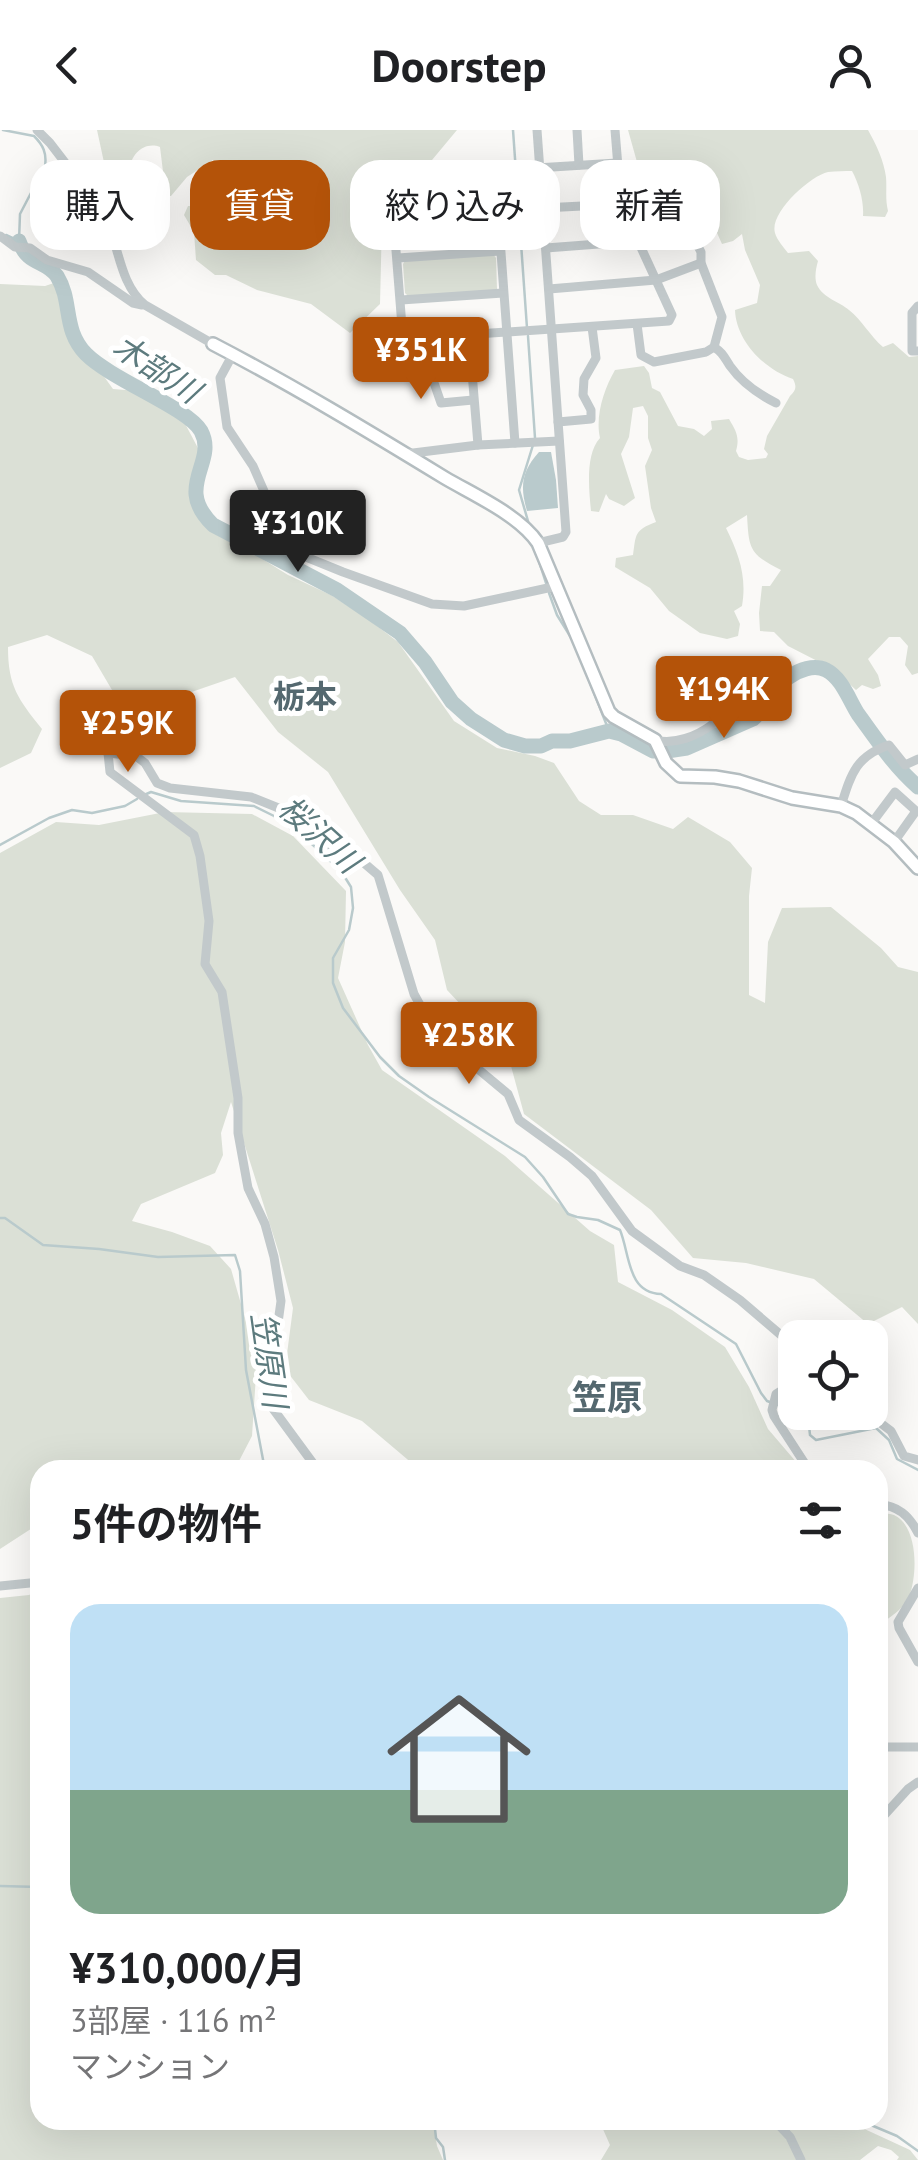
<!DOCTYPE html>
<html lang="ja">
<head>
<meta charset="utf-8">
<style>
  :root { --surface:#fff; --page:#f6f6f6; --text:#202124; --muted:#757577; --accent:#b45309 }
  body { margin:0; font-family:"PT Sans","Noto Sans JP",sans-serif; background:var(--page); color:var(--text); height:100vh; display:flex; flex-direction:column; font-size:38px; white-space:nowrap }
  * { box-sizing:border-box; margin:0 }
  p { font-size:32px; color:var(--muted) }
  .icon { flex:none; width:55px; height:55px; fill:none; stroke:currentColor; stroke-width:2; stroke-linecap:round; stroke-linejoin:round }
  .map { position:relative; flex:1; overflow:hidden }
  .sheet { position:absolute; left:30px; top:1330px; width:858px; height:670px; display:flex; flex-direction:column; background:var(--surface); border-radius:30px; box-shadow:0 10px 40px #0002 }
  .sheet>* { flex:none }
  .top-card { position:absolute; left:30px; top:30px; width:860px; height:90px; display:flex; gap:20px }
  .tools { position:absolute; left:778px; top:1190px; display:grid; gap:20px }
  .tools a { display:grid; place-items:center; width:110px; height:110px; border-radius:20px; background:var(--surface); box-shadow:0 10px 40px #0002; font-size:50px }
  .price { position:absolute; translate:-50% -85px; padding:0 22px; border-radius:10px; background:var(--accent); color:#fff; font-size:32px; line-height:65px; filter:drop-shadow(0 2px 5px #0008) }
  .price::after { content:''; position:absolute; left:50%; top:60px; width:30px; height:22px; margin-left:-15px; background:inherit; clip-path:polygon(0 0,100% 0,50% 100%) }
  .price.current { background:#222; color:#fff }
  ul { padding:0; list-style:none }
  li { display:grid; align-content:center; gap:20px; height:530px; padding:0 40px }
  li span { display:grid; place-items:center; height:310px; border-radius:30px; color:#555 }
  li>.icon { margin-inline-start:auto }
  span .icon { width:180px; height:180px; fill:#fffc; stroke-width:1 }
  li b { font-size:42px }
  h2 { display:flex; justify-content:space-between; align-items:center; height:120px; padding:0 40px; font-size:42px }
  .tag { padding:0 35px; border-radius:30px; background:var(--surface); box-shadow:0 10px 40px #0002; font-size:35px; line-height:90px }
  .tag.current { background:var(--accent); color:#fff }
  header { display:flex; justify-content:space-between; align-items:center; height:130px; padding:0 40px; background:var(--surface); font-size:45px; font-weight:600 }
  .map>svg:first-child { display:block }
  .green { fill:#dbe0d6 }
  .water { fill:#b9cacc }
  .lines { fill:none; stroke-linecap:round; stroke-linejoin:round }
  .stream { stroke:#b9cacc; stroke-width:2.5 }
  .river { stroke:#b9cacc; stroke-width:15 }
  .secondary-casing { stroke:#b4bdc0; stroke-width:16 }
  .street { stroke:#c2c9cb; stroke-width:9 }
  .secondary { stroke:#fff; stroke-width:11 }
  .labels { text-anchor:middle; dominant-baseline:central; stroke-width:10; stroke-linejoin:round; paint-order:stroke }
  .water-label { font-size:32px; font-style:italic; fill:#5d7b7e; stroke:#fff }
  .neighbourhood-label { font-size:32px; font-weight:bold; fill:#54686f; stroke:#fff }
  .quarter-label { font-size:35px; font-weight:bold; fill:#54686f; stroke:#fff }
</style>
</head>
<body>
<header><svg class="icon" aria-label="back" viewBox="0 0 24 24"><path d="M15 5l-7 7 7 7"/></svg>Doorstep<svg class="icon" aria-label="person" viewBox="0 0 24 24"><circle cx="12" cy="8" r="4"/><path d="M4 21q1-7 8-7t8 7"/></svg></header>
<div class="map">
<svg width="918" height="2030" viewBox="0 0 918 2030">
  <rect width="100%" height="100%" fill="#faf9f7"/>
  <g class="green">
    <path d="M97 0H457L382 90 380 174 350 203 311 174 257 160 226 145H215L196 130 194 102 184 85 188 76H204L214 59 223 52 222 46 213 30 187 47 171 66H166L160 17C145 11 130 24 130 40 121 47 113 42 105 37Z"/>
    <path d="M628 0H868C876 14 884 31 886 47 887 59 885 69 888 81L885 87 863 86C864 71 859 54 852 41 845 41 836 41 828 42 810 46 769 83 775 103 777 110 784 118 788 123L809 121 818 131C816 138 814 148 817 155 823 168 840 172 849 180 862 190 870 206 883 217L893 213 909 227 918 226V543L912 545 905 535 908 516 900 507H889L868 529 878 545 881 556 873 559 862 555 856 560 833 539 788 516 774 502 760 501 759 483 762 456H770L781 440C749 424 749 419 747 385L726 398C739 424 747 447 742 476L734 481 740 494 738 506 727 509 700 503 669 481 650 458 615 437 616 428 633 425C636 405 634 400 656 392L651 378 645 336 652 320 648 308V286L643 276 633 278 629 307 621 324 635 368 624 376 609 369 606 364 599 382 591 381C589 360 585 324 600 308 595 286 604 259 615 240L644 236 649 243 652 258 660 262 678 296 694 299 704 306 712 299 711 291 729 289C736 301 740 307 736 321L739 327 748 330 766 328 768 324 764 319 767 306 790 266C796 260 797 257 793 249 765 240 736 211 735 180L757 173 760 155 745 120 742 104 733 111 722 114 700 65 683 56 675 49 667 33 663 32 648 39 637 32Z"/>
    <path d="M493 124 496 128 497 160 408 166 405 163 403 134 405 131Z"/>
    <path d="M54 153 63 167 68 181 71 200 81 221 95 234 113 259 138 261 181 286 199 320 204 336 197 355 194 374 199 387 207 398 237 413 288 445 331 465 368 489 398 512 454 591 497 618 535 626 554 633 579 671 601 685H633L673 699 688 687 730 712 752 738 749 766V865L765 873 768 812 782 778 831 777 881 818 898 837 918 842V1194L902 1177 868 1194 814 1149 746 1133 693 1128 651 1080 524 984 508 925 447 860 435 810 400 760 328 642 278 602 235 547 151 576 122 577 92 526 47 505 8 517C8 556 18 569 42 599L31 623 0 638V154L45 156Z"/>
    <path d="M165 682 252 684 293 706 346 761 345 812 338 848 368 915 382 940 505 1026 590 1101 614 1115 618 1152 672 1180 725 1217 749 1257 768 1299 803 1340H420L362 1291 309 1270 285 1239 293 1178 278 1120 231 972 221 1003 223 1025 215 1043 141 1074 132 1091 172 1102 210 1116 231 1139 257 1230 252 1306 239 1331 209 1340H196L187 1331 167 1340H40V1393L0 1419V723L56 692 99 695Z"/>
    <path d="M878 1383C883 1384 889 1383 894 1385 918 1396 918 1444 909 1467 904 1477 895 1484 886 1490L878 1485Z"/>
    <path d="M40 1459V1990H433L437 2016 443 2030H0V1468L29 1465Z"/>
    <path d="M591 1990H845L910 2020 918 2030H897L899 2027 891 2020 878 2016 860 2030H601L610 2015 602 1997Z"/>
  </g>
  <path class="water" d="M539 322H551L556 350 558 378 527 381C520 357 521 342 539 322Z"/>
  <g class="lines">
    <g class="stream">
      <path d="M3 0 34 6C43 15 47 23 45 36L20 84 19 111 6 105"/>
      <path d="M513 0 527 198"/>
      <path d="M528 206 535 308"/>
      <path d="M530 398 519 360 533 315"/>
      <path d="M537 425 547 456"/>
      <path d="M549 463 557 485 575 514"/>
      <path d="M587 545 609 601"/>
      <path d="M144 665 151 662 181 671 254 676 274 686 313 715 341 741 351 757 353 778 349 800 333 828V853L343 878 380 927 399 946 429 967 525 1027 543 1047 568 1084 577 1087 598 1090 620 1100C630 1124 627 1163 661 1164L736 1214 761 1263 767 1271 795 1281"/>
      <path d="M0 715 49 688 72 680 92 683 125 676 137 669"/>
      <path d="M0 1088H5L43 1115 99 1119 158 1127 235 1125 240 1141 246 1240 265 1340"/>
      <path d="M804 1282 808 1286 810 1305 816 1310 876 1298 889 1310 897 1329 918 1340"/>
      <path d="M0 1756 40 1757"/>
      <path d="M434 1990 436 2008 443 2017 445 2030"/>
      <path d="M859 1990 897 2006 918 2021"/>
    </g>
    <path class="river" d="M19 111C27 135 46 130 57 146 73 172 62 199 86 224 112 250 188 278 201 301 218 333 173 356 213 395L337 460 400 503 425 532 452 572 471 589 504 610 525 616H541L552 611H570L609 601 621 604 653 621H667L687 618 753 589C767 577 774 556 789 547 799 540 814 534 826 540 842 548 849 570 858 584 877 610 894 636 918 657"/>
    <g class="secondary-casing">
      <path id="secondary" d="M213 214C292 255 368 301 445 348 474 365 519 385 538 413L609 582 614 587 655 610 666 633 680 646 715 647 739 651 792 668 841 676 856 683 894 712 918 738"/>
    </g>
    <g class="street">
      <path d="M37 0 50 13 103 82C119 111 118 153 145 175L213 214"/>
      <path d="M537 0 566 402 563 407 538 413"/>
      <path d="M577 0 579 35"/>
      <path d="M615 0 621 74 672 185 669 191 403 209 395 108 441 44 617 33"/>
      <path d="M495 41 515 313"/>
      <path d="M543 78 621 74"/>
      <path d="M626 87 671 65 701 122V133L722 187 714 217 706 222 654 232 641 225 637 194"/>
      <path d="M408 90 497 83"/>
      <path d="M0 106 15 117 30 118 47 130 88 142 133 173 142 175"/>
      <path d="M546 118 638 111"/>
      <path d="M398 128 500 121"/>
      <path d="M549 159 656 150 701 133"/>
      <path d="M401 170 503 163"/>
      <path d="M918 176 912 183V221H918"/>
      <path d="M469 206 478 315"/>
      <path d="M430 208 432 247 441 273 473 270"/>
      <path d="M714 217C723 223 724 227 730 236 742 253 758 264 776 273"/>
      <path d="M233 224 220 248 227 297 253 336 271 377 268 405 271 409 306 427 343 442 432 474 464 476 557 456"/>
      <path d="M558 292 591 289V280L583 265 584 249 596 228 592 197"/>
      <path d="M405 324 478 315 559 311"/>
      <path d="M76 591 108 623 136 626 145 633 157 653 170 658 251 667 286 681 331 717 364 733 378 745 414 864 436 904 508 964 519 990 570 1027 592 1046 632 1101 680 1136 704 1145 740 1170 795 1217"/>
      <path d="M655 610C675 615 697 606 713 594L716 535"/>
      <path d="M108 623 110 642 194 705 200 726 209 791 205 834 222 862 238 968V1003L248 1058 265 1094 274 1127 281 1171 269 1258 271 1276 318 1340"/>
      <path d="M841 676C851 644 856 626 889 615L905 635 918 629"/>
      <path d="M871 694 895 662 916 681 894 712"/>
      <path d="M795 1252 776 1264 772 1280 774 1286 809 1340"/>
      <path d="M866 1282 891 1301 904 1326 918 1330"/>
      <path d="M878 1374C898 1376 909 1385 918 1403"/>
      <path d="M0 1456 40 1452"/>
      <path d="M918 1458 898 1492 899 1498 918 1532"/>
      <path d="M878 1617H918"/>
      <path d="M878 1692 908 1659 918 1652"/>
      <path d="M774 1990 790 2007 801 2030"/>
    </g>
    <use href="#secondary" class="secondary"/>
  </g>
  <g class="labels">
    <g class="water-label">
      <text transform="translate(157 238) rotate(33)">木部川</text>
      <text transform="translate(320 704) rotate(42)">桜沢川</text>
      <text transform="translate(270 1230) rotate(82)">笠原川</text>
    </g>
    <g class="neighbourhood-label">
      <text x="305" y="566">栃本</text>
    </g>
    <g class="quarter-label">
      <text x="607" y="1267">笠原</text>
    </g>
  </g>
</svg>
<div class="tools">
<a><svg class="icon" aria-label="locate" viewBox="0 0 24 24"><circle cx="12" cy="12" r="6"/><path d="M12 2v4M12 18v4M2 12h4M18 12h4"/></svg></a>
</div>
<b class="price" style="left:421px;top:272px">¥351K</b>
<b class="price current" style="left:298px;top:445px">¥310K</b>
<b class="price" style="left:724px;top:611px">¥194K</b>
<b class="price" style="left:128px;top:645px">¥259K</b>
<b class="price" style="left:469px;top:957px">¥258K</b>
<div class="top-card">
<a class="tag">購入</a>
<a class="tag current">賃貸</a>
<a class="tag">絞り込み</a>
<a class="tag">新着</a>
</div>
<section class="sheet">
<h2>5件の物件<svg class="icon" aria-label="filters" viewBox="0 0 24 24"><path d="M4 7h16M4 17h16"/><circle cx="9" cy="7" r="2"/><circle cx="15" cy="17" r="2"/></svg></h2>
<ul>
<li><span style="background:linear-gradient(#bfe0f5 60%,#7fa58c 0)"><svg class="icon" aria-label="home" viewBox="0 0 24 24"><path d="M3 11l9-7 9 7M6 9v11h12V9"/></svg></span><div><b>¥310,000/月</b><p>3部屋 · 116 m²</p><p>マンション</p></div></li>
</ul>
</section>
</div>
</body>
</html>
